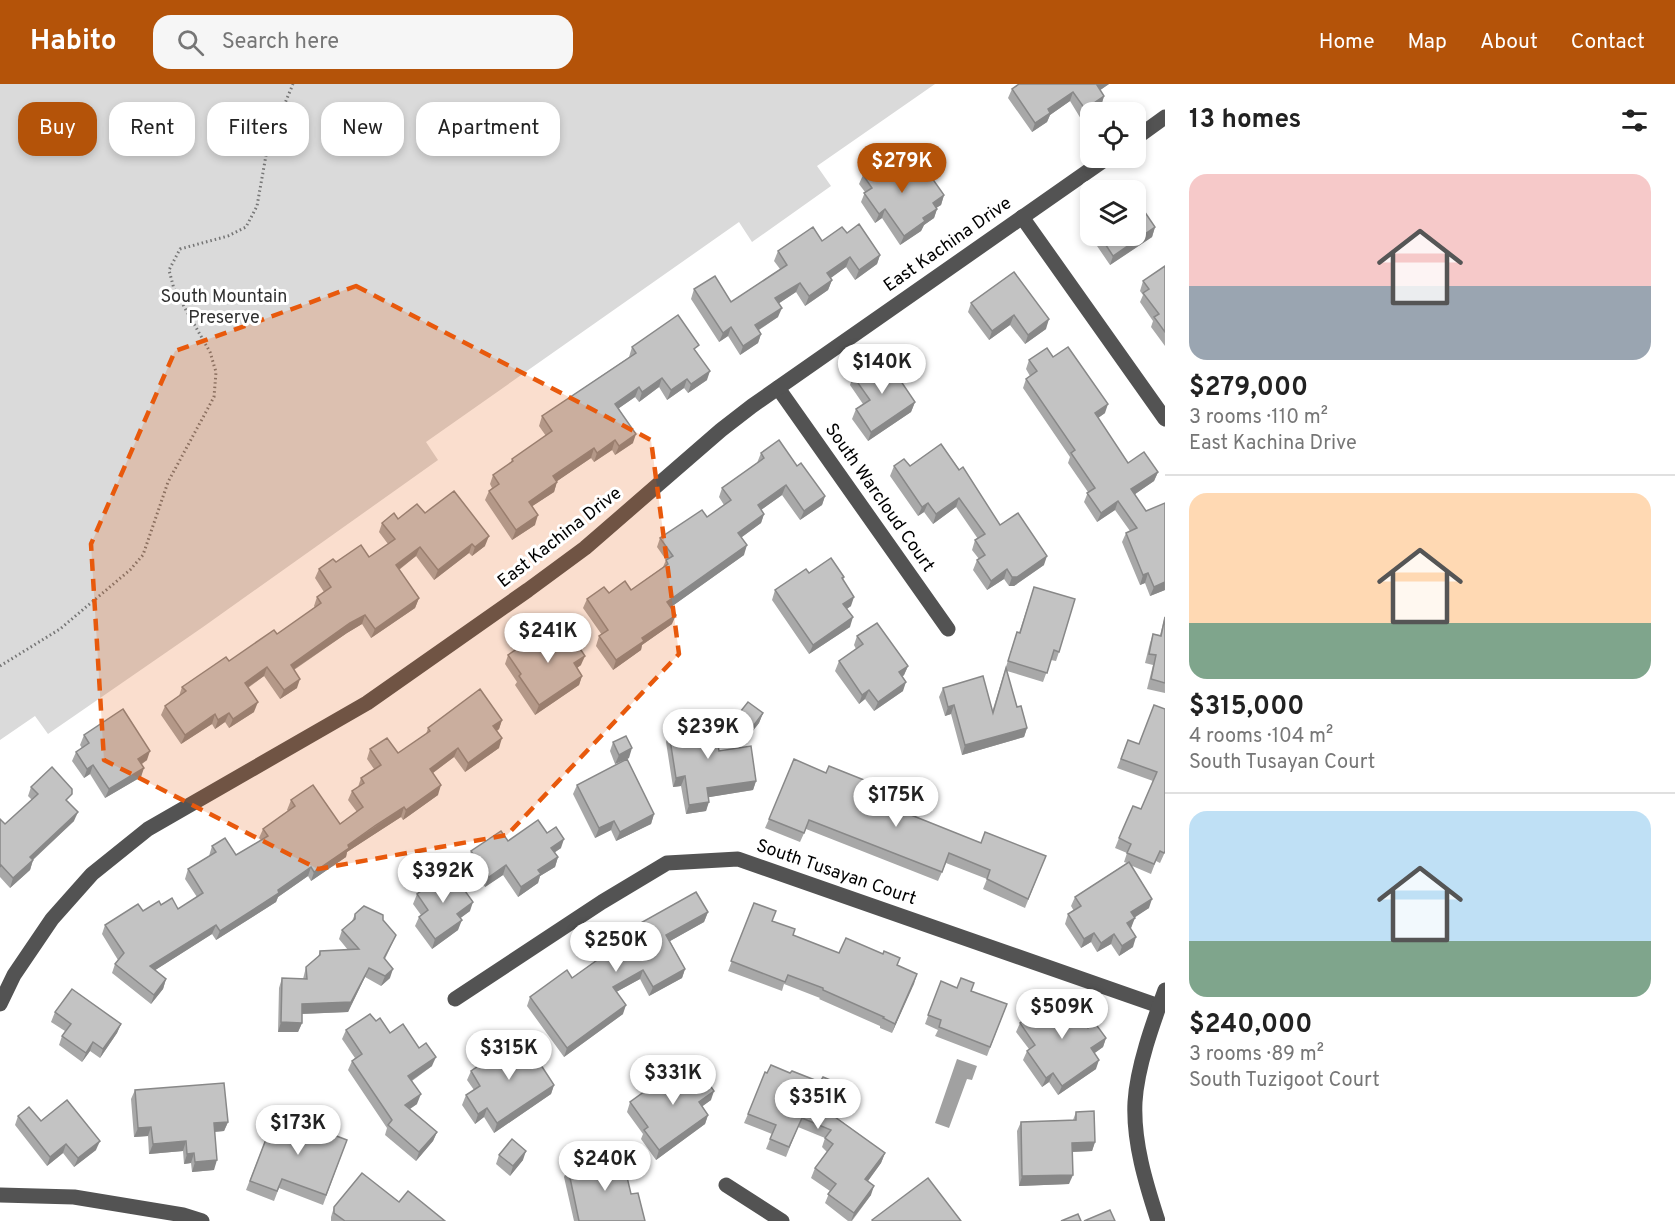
<!DOCTYPE html>
<html lang="en">
<head>
<meta charset="utf-8">
<style>
  :root { --surface:#fff; --page:#f6f6f6; --text:#222; --muted:#767676; --line:#e0e0e0; --accent:#b45309 }
  body { margin:0; font-family:Overpass,sans-serif; background:var(--page); color:var(--text); height:100vh; display:flex; flex-direction:column; font-size:22px; white-space:nowrap }
  * { box-sizing:border-box; margin:0 }
  p { font-size:20px; color:var(--muted) }
  .icon { flex:none; width:33px; height:33px; fill:none; stroke:currentColor; stroke-width:2; stroke-linecap:round; stroke-linejoin:round }
  .map { position:relative; flex:1; overflow:hidden }
  .drawer { display:flex; flex-direction:column; background:var(--surface); width:510px }
  .drawer>* { flex:none }
  .banner { position:absolute; left:18px; top:18px; width:570px; height:54px; display:flex; gap:12px }
  .buttons { position:absolute; left:1080px; top:18px; display:grid; gap:12px }
  .buttons a { display:grid; place-items:center; width:66px; height:66px; border-radius:12px; background:var(--surface); box-shadow:0 3px 9px #0003; font-size:30px }
  .price { position:absolute; translate:-50% -51px; padding:0 14px; border-radius:21px; background:#fff; color:#222; font-size:20px; line-height:39px; filter:drop-shadow(0 2px 3px #0008) }
  .price::after { content:''; position:absolute; left:50%; top:36px; width:18px; height:14px; margin-left:-9px; background:inherit; clip-path:polygon(0 0,100% 0,50% 100%) }
  .price.current { background:var(--accent); color:#fff }
  ul { padding:0; list-style:none }
  li { display:grid; align-content:center; gap:12px; height:318px; padding:0 24px }
  li+li { border-top:2px solid var(--line) }
  li span { display:grid; place-items:center; height:186px; border-radius:18px; color:#555 }
  li>.icon { margin-inline-start:auto }
  span .icon { width:108px; height:108px; fill:#fffc; stroke-width:1 }
  li b { font-size:26px }
  h2 { display:flex; justify-content:space-between; align-items:center; height:72px; padding:0 24px; font-size:26px }
  .tag { padding:0 21px; border-radius:18px; background:var(--surface); box-shadow:0 3px 9px #0003; font-size:21px; line-height:54px }
  .tag.current { background:var(--accent); color:#fff }
  header { display:flex; align-items:center; gap:36px; box-sizing:border-box; height:84px; padding:0 30px; background:var(--accent); color:#fff }
  header strong { font-size:28px }
  nav { display:flex; gap:33px; margin-inline-start:auto; font-size:21px }
  .search { width:420px; height:54px; background:var(--page); display:flex; align-items:center; gap:15px; box-sizing:border-box; padding:0 21px; border-radius:18px; color:var(--muted); font-size:22px }
  main { display:flex; flex:1; min-height:0 }
  .map>svg:first-child { display:block }
  .green { fill:#dadada }
  .water { fill:#a1a1a1 }
  .lines { fill:none; stroke-linecap:round; stroke-linejoin:round }
  .path { stroke:#757575; stroke-width:3; stroke-dasharray:1.5 3; stroke-linecap:butt }
  .minor { stroke:#535353; stroke-width:15 }
  .wall { fill:#a8a8a8 }
  .shaded-wall { fill:#888 }
  .building { fill:#c3c3c3; stroke:#888; stroke-width:1.5 }
  .marked { fill:#e8590c; fill-opacity:0.2; stroke:#e8590c; stroke-width:4.5; stroke-dasharray:12 8; stroke-linejoin:round }
  .labels { text-anchor:middle; dominant-baseline:central; stroke-width:6; stroke-linejoin:round; paint-order:stroke }
  .street-label { font-size:18px; fill:#000; stroke:#fff }
  .park-label { font-size:18px; fill:#313131; stroke:#fff }
</style>
</head>
<body>
<header>
<strong>Habito</strong>
<div class="search"><svg class="icon" aria-label="search" viewBox="0 0 24 24"><circle cx="10" cy="10" r="6"/><path d="M15 15l6 6"/></svg>Search here</div>
<nav><a>Home</a><a>Map</a><a>About</a><a>Contact</a></nav>
</header>
<main>
<div class="map">
<svg width="1165" height="1137" viewBox="0 0 1165 1137">
  <rect width="100%" height="100%" fill="#fff"/>
  <path class="green" d="M0 0H935L817 82 831 102 752 158 739 138 426 358 438 376 203 543 48 650 35 632 0 656Z"/>
  <path class="water" d="M957 975 977 982 972 996 967 995 949 1044 935 1039Z"/>
  <g class="lines">
    <path class="path" d="M0 582 60 545 130 486 143 471 168 398 214 313 216 288 210 268 174 205 169 186 180 165 228 152 246 143 257 122 268 60 293 0"/>
    <g class="minor">
      <path d="M1136 54 1165 33"/>
      <path d="M1022 133 1165 335"/>
      <path d="M778 304 948 545"/>
      <path d="M455 915 602 818 667 779 738 775 1159 922"/>
      <path d="M0 920 14 891 52 835 92 790 148 745 367 619 528 506 585 464 721 346 752 322 1107 74"/>
      <path d="M726 1101 782 1137"/>
      <path d="M0 1111 74 1113 183 1131 202 1137"/>
      <path d="M1158 1137C1146 1100 1133 1058 1135 1018 1137 983 1153 939 1165 906"/>
    </g>
  </g>
  <g class="wall">
    <path d="M1109 0 1100 6 1104 12 1101 22 1081 35 1070 17 1050 31 1047 38 1032 48 1008 14 1012 5Z"/>
    <path d="M863 91 914 96 944 111 941 121 937 123V125L934 134 924 141 921 147 900 161 882 134 875 139 861 118 865 108 859 100Z"/>
    <path d="M1090 123V152H1136L1155 143 1152 153 1110 181 1080 137 1084 128Z"/>
    <path d="M847 149 880 171 877 180 855 196 846 183 830 194 832 196 828 206 805 222 796 208 779 219 778 233 759 246 761 250 758 259 740 271 728 252 719 258 691 215 694 205 731 218 780 185 774 177 778 167 822 157Z"/>
    <path d="M1165 182V262L1151 243 1153 237 1140 218 1143 211 1140 207 1143 197Z"/>
    <path d="M1014 188 1046 245 1025 260 1010 241 989 256 968 228 971 219Z"/>
    <path d="M632 263 697 268 707 296 688 309 684 304 667 316 659 303 639 318 635 313 619 324 633 359 615 371 612 366 594 378 591 374 557 397 554 408 532 422 535 441 512 456 485 416 489 407 492 404 490 400 493 391 510 380 512 375 546 352 539 342 542 332 629 273Z"/>
    <path d="M1053 273 1105 329 1098 334 1128 379 1158 388 1154 397 1135 410 1165 506 1150 512 1145 499 1140 501 1122 458 1126 449 1130 447 1115 426 1097 438 1084 418 1088 408 1068 379 1070 373 1023 304 1026 295 1030 292 1026 285 1029 276Z"/>
    <path d="M878 285 915 318 911 328 868 357 852 335 856 325 863 320 850 301 853 292Z"/>
    <path d="M941 360 1000 441 1044 481 1014 502H1009L1004 495 987 506 973 486 977 476 979 475 972 466 975 456 978 455 956 423 933 440 924 428 918 432 890 392 894 382H910Z"/>
    <path d="M761 369 797 382 825 412 822 421 800 436 782 411 761 426 764 430 761 439 742 453 744 471 671 523 672 540 642 561 641 566 613 586 596 562 599 552 602 551 583 524 587 515 609 509 631 506 663 483 666 476 657 463 660 454 707 433 724 421 719 413 722 404 757 379Z"/>
    <path d="M425 429 485 462 472 472 469 469 434 496 416 472 399 486 419 514 415 524 371 554 362 540 347 549 294 586 297 604 280 615 264 592 248 604 254 628 229 644 225 638 215 645 212 640 181 660 161 631 165 622 179 612 182 603 277 550 315 524 314 522 317 513 324 508 315 494 319 485 336 478 369 473 388 460 379 448 382 439Z"/>
    <path d="M809 489 844 493 843 496 851 522 847 525 850 543 809 570 772 516 775 506Z"/>
    <path d="M1034 503 1059 568 1056 577 1051 576 1043 598 1007 587 1017 623 1027 644 1024 653 962 671 951 630 945 632 939 613 943 604 992 628 1014 557 1017 548 1019 549Z"/>
    <path d="M1165 532V609L1147 605 1153 581 1145 579 1150 559 1153 550 1160 551Z"/>
    <path d="M531 552H547L581 581 577 584 582 592 579 601 535 631 515 601 517 598 505 580 508 571 529 557Z"/>
    <path d="M857 552 908 582 904 591 902 593 903 607 874 627 865 615 859 620 835 587 839 577 856 565 854 561Z"/>
    <path d="M1165 625V768L1160 779 1156 777 1151 790 1130 781 1149 824 1134 833 1131 844H1130L1133 863 1119 872 1111 860 1097 868 1091 858 1081 864 1065 840 1068 830 1074 827 1071 822 1075 813 1127 779 1124 778 1127 769 1115 764 1119 754 1141 725 1153 697 1117 684 1128 656 1139 660Z"/>
    <path d="M763 629 759 639 744 658 730 647 733 637Z"/>
    <path d="M502 636 499 645 497 647 499 664 465 688 454 673 433 689 438 711 403 736 401 733 373 751 347 768 346 773 311 797 308 792 278 813 276 818 216 856 212 850 155 886 166 895 163 905 151 920 112 889 115 880 118 876 102 850 105 841 161 821 178 825 197 813 185 795 188 785 209 772 212 762 236 771 261 756 259 754 263 745 288 727 287 726 291 716 340 740 357 728 348 716 352 707 358 703 361 694 374 685 367 675 370 665 398 669 426 650 428 644Z"/>
    <path d="M680 639 719 667 756 697 753 706 709 713 706 727 686 730 681 702 673 703 666 658 669 649 677 647Z"/>
    <path d="M84 651 147 676 142 680 141 693 105 714 90 690 84 694 72 677 76 668 82 664 80 661Z"/>
    <path d="M613 658 629 674 615 680 610 667Z"/>
    <path d="M826 689 866 721 898 733 981 759 1046 772 1025 824 983 805 987 795 946 779 938 797 806 745 800 758 765 744 769 735Z"/>
    <path d="M577 701 654 730 651 740 616 757 611 746 595 754 573 710Z"/>
    <path d="M31 703 69 718 74 737 33 776 30 786 10 804 0 793V735L5 740 32 716 28 712Z"/>
    <path d="M547 749 561 764 555 768 558 773 555 783 540 792 538 799 518 813 503 791 485 803 468 777 471 767 508 757Z"/>
    <path d="M417 810 470 827 460 834 458 846 432 865 415 842 419 833 421 831 413 820Z"/>
    <path d="M754 819 772 837 793 851 839 869 898 882 917 890 892 949 880 944V942L819 915 820 914 784 900 782 907 728 887Z"/>
    <path d="M708 828 704 838 670 857 685 885 682 894 649 912 640 895 616 908 623 930 564 973 527 922 530 913 572 894 601 873 599 870 603 860Z"/>
    <path d="M355 830 383 836 396 851 392 860 385 875 390 894 381 902 365 893 348 928 302 930V939L298 948H278L279 904 282 894 303 895 306 883 318 873 320 867 348 866 339 855 342 846 352 837Z"/>
    <path d="M941 897 957 904 971 907 1007 920 987 972 935 952 938 946 925 940Z"/>
    <path d="M55 928 121 940 117 949 100 974 90 967 82 978 59 961 62 952 65 947 51 938Z"/>
    <path d="M376 937 390 949 419 964 432 982 412 997 417 1020 410 1025 437 1048 433 1057 416 1077 385 1051 387 1044 348 986 352 977 355 974 342 955 346 946Z"/>
    <path d="M1020 939 1088 944 1106 954 1103 963 1094 969 1096 985 1058 1011 1049 998 1042 1003 1023 976 1027 967 1029 965 1016 948Z"/>
    <path d="M471 987 554 1001 551 1010 494 1049 484 1033 475 1040 462 1021 466 1011 474 1006 467 996Z"/>
    <path d="M767 989 829 1028 885 1069 881 1079 868 1097 871 1111 852 1137H848L825 1119 830 1107 811 1094 815 1084 827 1068 822 1063 825 1054 798 1043 786 1073 766 1065 772 1050 744 1039 748 1030Z"/>
    <path d="M691 995 711 1016 702 1022 708 1031 705 1040 656 1076 641 1055 643 1050 627 1028 630 1018Z"/>
    <path d="M135 1006 228 1038 224 1047 215 1048 214 1086 192 1088 191 1079 184 1080 183 1067 149 1070 148 1052 134 1053 131 1015Z"/>
    <path d="M1076 1028 1095 1058 1092 1067 1072 1068 1069 1100 1019 1102 1017 1047 1021 1038 1073 1036Z"/>
    <path d="M276 1029 347 1056 323 1121 279 1104 274 1117 246 1106Z"/>
    <path d="M18 1032 41 1037 96 1066 74 1083 63 1069 47 1082 15 1041Z"/>
    <path d="M499 1071 523 1076 510 1092 496 1080Z"/>
    <path d="M568 1084 631 1110 645 1137H574L564 1093Z"/>
    <path d="M399 1118 445 1137H331V1133L334 1123Z"/>
  </g>
  <g class="shaded-wall">
    <path d="M1099 0H1109L1093 11 1097 1Z"/>
    <path d="M1073 8 1070 17 1050 31 1047 38 1032 48 1035 39 1048 25Z"/>
    <path d="M1104 12 1101 22 1081 35 1085 25Z"/>
    <path d="M944 111 941 121 930 128 933 119Z"/>
    <path d="M885 125 882 134 875 139 879 130Z"/>
    <path d="M937 125 934 134 924 141 921 147 900 161 904 152 923 134Z"/>
    <path d="M1155 143 1152 153 1110 181 1113 172Z"/>
    <path d="M880 171 877 180 855 196 859 186Z"/>
    <path d="M850 173 846 183 824 199 827 189Z"/>
    <path d="M832 196 828 206 805 222 809 212Z"/>
    <path d="M800 199 796 208 772 224 775 214Z"/>
    <path d="M782 224 778 233 752 250 755 241Z"/>
    <path d="M1014 231 1010 241 989 256 992 247Z"/>
    <path d="M1049 235 1046 245 1025 260 1028 251Z"/>
    <path d="M731 243 728 252 719 258 723 249Z"/>
    <path d="M761 250 758 259 740 271 743 262Z"/>
    <path d="M710 287 707 296 688 309 691 300Z"/>
    <path d="M662 294 659 303 639 318 642 308Z"/>
    <path d="M687 295 684 304 667 316 671 306Z"/>
    <path d="M639 303 635 313 612 329 615 320Z"/>
    <path d="M915 318 911 328 868 357 871 348Z"/>
    <path d="M1108 320 1105 329 1091 339 1095 329Z"/>
    <path d="M636 350 633 359 615 371 619 362Z"/>
    <path d="M615 356 612 366 594 378 597 369Z"/>
    <path d="M594 364 591 374 550 402 553 392Z"/>
    <path d="M1158 388 1154 397 1128 415 1131 405Z"/>
    <path d="M557 398 554 408 525 427 529 418Z"/>
    <path d="M786 401 782 411 754 431 758 421Z"/>
    <path d="M825 412 822 421 800 436 804 427Z"/>
    <path d="M959 414 956 423 933 440 936 430Z"/>
    <path d="M1118 417 1115 426 1097 438 1101 429Z"/>
    <path d="M928 419 924 428 918 432 922 423Z"/>
    <path d="M764 430 761 439 735 458 738 449Z"/>
    <path d="M538 431 535 441 512 456 516 446Z"/>
    <path d="M489 452 485 462 472 472 475 463Z"/>
    <path d="M472 460 469 469 434 496 438 486Z"/>
    <path d="M747 461 744 471 664 528 667 518Z"/>
    <path d="M420 463 416 472 393 490 396 481Z"/>
    <path d="M1047 472 1044 481 1014 502H1009L1012 493Z"/>
    <path d="M1007 485 1004 495 987 506 991 497Z"/>
    <path d="M1148 489 1145 499 1140 501 1143 491Z"/>
    <path d="M1165 498V506L1150 512 1154 503Z"/>
    <path d="M854 513 851 522 840 529 843 520Z"/>
    <path d="M419 514 415 524 371 554 375 545Z"/>
    <path d="M365 531 362 540 347 549 287 590 291 581 350 539Z"/>
    <path d="M676 531 672 540 642 561 641 566 613 586 616 576 642 554Z"/>
    <path d="M853 533 850 543 809 570 813 561Z"/>
    <path d="M585 572 581 581 570 589 574 579Z"/>
    <path d="M908 582 904 591 896 598 899 588Z"/>
    <path d="M267 583 264 592 241 608 245 599Z"/>
    <path d="M582 592 579 601 535 631 539 621Z"/>
    <path d="M300 595 297 604 280 615 284 606Z"/>
    <path d="M906 598 903 607 874 627 878 618Z"/>
    <path d="M869 606 865 615 859 620 862 611Z"/>
    <path d="M258 618 254 628 229 644 233 635Z"/>
    <path d="M954 621 951 630 945 632 948 623Z"/>
    <path d="M229 629 225 638 215 645 218 636Z"/>
    <path d="M763 629 759 639 744 658 748 649Z"/>
    <path d="M215 630 212 640 181 660 185 651Z"/>
    <path d="M502 636 499 645 490 651 493 642Z"/>
    <path d="M1027 644 1024 653 962 671 965 661Z"/>
    <path d="M502 654 499 664 465 688 468 679Z"/>
    <path d="M458 664 454 673 426 694 430 685Z"/>
    <path d="M632 664 629 674 615 680 619 671Z"/>
    <path d="M150 667 147 676 135 684 138 675Z"/>
    <path d="M93 681 90 690 84 694 87 685Z"/>
    <path d="M144 684 141 693 105 714 109 705Z"/>
    <path d="M685 692 681 702 673 703 676 694Z"/>
    <path d="M756 697 753 706 704 714 707 704Z"/>
    <path d="M441 701 438 711 403 736 406 726Z"/>
    <path d="M709 718 706 727 686 730 689 721Z"/>
    <path d="M404 723 401 733 347 768 346 773 311 797 314 788 348 761Z"/>
    <path d="M78 728 74 737 26 782 30 773Z"/>
    <path d="M654 730 651 740 616 757 620 748Z"/>
    <path d="M614 737 611 746 595 754 599 744Z"/>
    <path d="M564 755 561 764 548 773 551 764Z"/>
    <path d="M558 773 555 783 540 792 538 799 518 813 521 803 538 786Z"/>
    <path d="M33 776 30 786 10 804 13 794Z"/>
    <path d="M506 781 503 791 485 803 489 793Z"/>
    <path d="M311 783 308 792 278 813 276 818 216 856 220 847Z"/>
    <path d="M1152 815 1149 824 1128 838 1131 828Z"/>
    <path d="M473 818 470 827 454 839 457 830Z"/>
    <path d="M708 828 704 838 663 861 666 851Z"/>
    <path d="M1135 834 1131 844 1124 849 1127 839Z"/>
    <path d="M462 836 458 846 432 865 435 855Z"/>
    <path d="M216 841 212 850 146 892 150 882Z"/>
    <path d="M1094 849 1091 858 1081 864 1084 855Z"/>
    <path d="M1114 850 1111 860 1097 868 1101 859Z"/>
    <path d="M1136 853 1133 863 1119 872 1122 862Z"/>
    <path d="M369 884 365 893 348 928 299 930 302 920Z"/>
    <path d="M393 885 390 894 381 902 385 892Z"/>
    <path d="M685 885 682 894 649 912 653 903Z"/>
    <path d="M643 886 640 895 609 912 613 903Z"/>
    <path d="M917 890 914 900 892 949 895 940Z"/>
    <path d="M166 895 163 905 151 920 154 911Z"/>
    <path d="M626 921 623 930 564 973 567 964Z"/>
    <path d="M281 938 302 939 298 948H278Z"/>
    <path d="M121 940 117 949 100 974 103 965Z"/>
    <path d="M1106 954 1103 963 1088 974 1091 964Z"/>
    <path d="M93 958 90 967 82 978 86 969Z"/>
    <path d="M436 973 432 982 405 1001 408 992Z"/>
    <path d="M1099 976 1096 985 1058 1011 1062 1002Z"/>
    <path d="M1053 989 1049 998 1042 1003 1046 994Z"/>
    <path d="M554 1001 551 1010 494 1049 497 1039Z"/>
    <path d="M714 1007 711 1016 696 1027 699 1018Z"/>
    <path d="M421 1010 417 1020 402 1030 405 1021Z"/>
    <path d="M487 1024 484 1033 475 1040 478 1030Z"/>
    <path d="M708 1031 705 1040 656 1076 659 1066Z"/>
    <path d="M228 1038 224 1047 211 1048 214 1039Z"/>
    <path d="M151 1043 148 1052 134 1053 138 1044Z"/>
    <path d="M437 1048 433 1057 416 1077 419 1068Z"/>
    <path d="M100 1057 96 1066 74 1083 78 1074Z"/>
    <path d="M186 1057 183 1067 149 1070 153 1060Z"/>
    <path d="M1095 1058 1092 1067 1069 1068 1072 1059Z"/>
    <path d="M66 1060 63 1069 47 1082 50 1073Z"/>
    <path d="M526 1067 523 1076 510 1092 513 1082Z"/>
    <path d="M194 1069 191 1079 184 1080 187 1070Z"/>
    <path d="M885 1069 881 1079 862 1105 865 1095Z"/>
    <path d="M217 1076 214 1086 192 1088 195 1078Z"/>
    <path d="M1073 1091 1069 1100 1019 1102 1022 1092Z"/>
    <path d="M874 1102 871 1111 851 1137 854 1129Z"/>
  </g>
  <g class="building">
    <path d="M1019 0H1099L1097 1 1104 12 1085 25 1073 8 1048 25 1050 29 1035 39 1012 5Z"/>
    <path d="M895 69 914 96 927 87 944 111 933 119 937 125 923 134 925 137 904 152 885 125 879 130 864 109 872 104 863 91Z"/>
    <path d="M1125 100 1130 106H1115Z"/>
    <path d="M1136 115 1155 143 1113 172 1100 152H1136Z"/>
    <path d="M1090 123V138L1084 128Z"/>
    <path d="M859 140 880 171 859 186 850 173 827 189 832 196 809 212 800 199 775 214 782 224 755 241 761 250 743 262 731 243 723 249 694 205 715 192 731 218 787 181 778 167 813 143 822 157 842 143 847 149Z"/>
    <path d="M1165 182V248L1154 233 1159 230 1143 209 1149 205 1143 197Z"/>
    <path d="M1014 188 1049 235 1028 251 1014 231 992 247 971 219Z"/>
    <path d="M678 231 699 261 694 265 710 287 691 300 687 295 671 306 662 294 642 308 639 303 615 320 636 350 619 362 615 356 597 369 594 364 553 392 557 398 529 418 538 431 516 446 489 407 499 400 493 391 513 377 512 375 552 347 542 332 636 269 632 263Z"/>
    <path d="M1068 263 1108 320 1095 329 1128 379 1144 368 1158 388 1131 405 1146 427 1165 419V498L1154 503 1148 489 1143 491 1126 449 1137 444 1118 417 1101 429 1087 409 1095 404 1071 369 1075 366 1026 295 1037 287 1029 276 1047 264 1053 273Z"/>
    <path d="M873 278 878 285 888 278 915 318 871 348 856 325 870 316 853 292Z"/>
    <path d="M779 356 797 382 801 379 825 412 804 427 786 401 758 421 764 430 738 449 747 461 667 518 676 531 642 554 644 557 616 576 599 552 608 546 587 515 604 503 609 509 625 497 631 506 668 480 666 476 673 472 660 454 702 426 707 433 731 416 722 404 764 374 761 369Z"/>
    <path d="M941 360 959 386 963 383 1000 441 1018 429 1047 472 1017 493H1012L1007 485 991 497 977 476 985 471 975 456 985 450 959 414 936 430 928 419 922 423 894 382 904 375 910 382Z"/>
    <path d="M454 407 489 452 475 463 472 460 438 486 420 463 396 481 419 514 375 545 365 531 350 539 291 581 300 595 284 606 267 583 245 599 258 618 233 635 229 629 218 636 215 630 185 651 165 622 186 607 182 603 226 573 229 577 274 546 277 550 321 519 317 513 331 503 319 485 333 475 336 478 361 461 369 473 395 455 382 439 394 429 398 435 417 420 425 429Z"/>
    <path d="M831 474 844 493 842 494 854 513 843 520 853 533 813 561 775 506 806 485 809 489Z"/>
    <path d="M1034 503 1075 515 1059 568 1054 566 1047 589 1008 577 1017 548 1020 549Z"/>
    <path d="M1165 533V599L1151 595 1156 571 1149 570 1153 550 1161 552Z"/>
    <path d="M877 539 908 582 899 588 906 598 878 618 869 606 862 611 839 577 863 560 857 552Z"/>
    <path d="M542 544 547 552 558 544 566 555 571 551 585 572 574 579 582 592 539 621 519 592 521 590 508 571 533 554 531 552Z"/>
    <path d="M1006 584 1017 623 1021 622 1027 644 965 661 954 621 948 623 943 604 983 592 993 629Z"/>
    <path d="M480 605 502 636 493 642 502 654 468 679 458 664 430 685 441 701 406 726 404 723 376 741 348 761 349 764 314 788 311 783 278 806 279 809 220 847 216 841 150 882 166 895 154 911 115 880 124 869 105 841 138 820 143 827 159 817 161 821 172 814 178 825 203 809 188 785 216 768 212 762 225 754 236 771 268 752 263 745 295 722 291 716 313 701 340 740 363 723 352 707 364 699 361 694 381 681 370 665 387 654 398 669 430 647 428 644Z"/>
    <path d="M748 618 763 629 748 649 733 637Z"/>
    <path d="M1154 621 1165 625V767L1164 769 1160 767 1154 780 1127 769 1131 760 1119 754 1133 722 1141 725 1157 688 1121 675 1128 656 1139 660Z"/>
    <path d="M123 625 150 667 138 675 144 684 109 705 93 681 87 685 76 668 89 659 84 651Z"/>
    <path d="M714 633 719 667 751 662 756 697 707 704 709 718 689 721 685 692 676 694 669 649 681 647 680 639Z"/>
    <path d="M626 652 632 664 619 671 613 658Z"/>
    <path d="M627 675 654 730 620 748 614 737 599 744 577 701Z"/>
    <path d="M794 675 826 689 829 682 874 700 865 721 898 733 901 727 981 759 985 748 1046 772 1028 815 987 795 990 786 949 769 942 788 809 736 804 749 769 735Z"/>
    <path d="M52 683 72 705V710L66 716 78 728 30 773 33 776 13 794 1 781 0 783V735L5 740 38 710 31 703Z"/>
    <path d="M538 736 547 749 556 743 564 755 551 764 558 773 538 786 541 790 521 803 506 781 489 793 471 767 501 747 508 757Z"/>
    <path d="M1129 778 1152 815 1131 828 1135 834 1127 839 1136 853 1122 862 1114 850 1101 859 1094 849 1084 855 1068 830 1081 822 1075 813Z"/>
    <path d="M450 786 473 818 457 830 462 836 435 855 419 833 428 826 417 810Z"/>
    <path d="M696 808 708 828 666 851 685 885 653 903 643 886 613 903 626 921 567 964 530 913 567 886 572 894 607 869 603 860Z"/>
    <path d="M754 819 776 827 772 837 795 845 793 851 839 869 846 854 883 870 884 867 900 874 897 881 917 890 895 940 883 934 884 933 823 906V904L788 891 785 898 731 877Z"/>
    <path d="M364 822 383 831V836L396 851 384 874 393 885 385 892 369 884 351 918 302 920V939L281 938 282 894 307 895 306 883 320 871V867L359 865 342 846 355 835V830Z"/>
    <path d="M961 894 974 899 971 907 1007 920 990 963 939 943 941 936 928 931 941 897 957 904Z"/>
    <path d="M72 905 121 940 103 965 93 958 86 969 62 952 71 940 55 928Z"/>
    <path d="M1063 908 1088 944 1095 939 1106 954 1091 964 1099 976 1062 1002 1053 989 1046 994 1027 967 1035 961 1020 939Z"/>
    <path d="M370 930 376 937 380 934 390 949 403 940 419 964 426 959 436 973 408 992 421 1010 405 1021 437 1048 419 1068 388 1041 392 1036 352 977 362 970 346 946Z"/>
    <path d="M522 952 554 1001 497 1039 487 1024 478 1030 466 1011 480 1002 471 987Z"/>
    <path d="M681 981 691 995 701 988 714 1007 699 1018 708 1031 659 1066 644 1046 648 1043 630 1018Z"/>
    <path d="M771 981 790 989 792 987 820 998 823 993 840 1000 828 1028 885 1069 865 1095 874 1102 854 1129 828 1110 836 1100 815 1084 833 1060 825 1054 831 1046 802 1034 789 1063 770 1055 776 1041 748 1030 765 988 767 989Z"/>
    <path d="M224 999 228 1038 214 1039 217 1076 195 1078 194 1069 187 1070 186 1057 153 1060 151 1043 138 1044 135 1006Z"/>
    <path d="M67 1016 100 1057 78 1074 66 1060 50 1073 18 1032 29 1023 41 1037Z"/>
    <path d="M1094 1027 1095 1058 1072 1059 1073 1091 1022 1092 1021 1038 1076 1036V1028Z"/>
    <path d="M276 1029 347 1056 326 1111 282 1095 277 1107 250 1097Z"/>
    <path d="M512 1055 526 1067 513 1082 499 1071Z"/>
    <path d="M622 1072 631 1110 638 1109 645 1137H579L568 1084Z"/>
    <path d="M362 1089 399 1118 408 1107 445 1137H345L334 1129V1123Z"/>
    <path d="M928 1094 961 1137H873L872 1136Z"/>
    <path d="M1110 1126 1115 1137H1084Z"/>
    <path d="M1078 1130 1081 1137H1061Z"/>
  </g>
  <path class="marked" d="M356 202 651 356 679 570 507 751 318 785 104 676 91 460 175 267Z"/>
  <g class="labels">
    <g class="street-label">
      <text transform="translate(948 161) rotate(-35)">East Kachina Drive</text>
      <text transform="translate(879 414) rotate(55)">South Warcloud Court</text>
      <text transform="translate(560 454) rotate(-38)">East Kachina Drive</text>
      <text transform="translate(836 789) rotate(19)">South Tusayan Court</text>
    </g>
    <g class="park-label">
      <text x="224" y="213">South Mountain<tspan x="224" dy="21">Preserve</tspan></text>
    </g>
  </g>
</svg>
<div class="buttons">
<a><svg class="icon" aria-label="locate" viewBox="0 0 24 24"><circle cx="12" cy="12" r="6"/><path d="M12 2v4M12 18v4M2 12h4M18 12h4"/></svg></a>
<a><svg class="icon" aria-label="layers" viewBox="0 0 24 24"><path d="M12 4l9 5-9 5-9-5zM3 14l9 5 9-5"/></svg></a>
</div>
<b class="price current" style="left:902px;top:110px">$279K</b>
<b class="price" style="left:882px;top:311px">$140K</b>
<b class="price" style="left:548px;top:580px">$241K</b>
<b class="price" style="left:708px;top:676px">$239K</b>
<b class="price" style="left:896px;top:744px">$175K</b>
<b class="price" style="left:443px;top:820px">$392K</b>
<b class="price" style="left:616px;top:889px">$250K</b>
<b class="price" style="left:1062px;top:956px">$509K</b>
<b class="price" style="left:509px;top:997px">$315K</b>
<b class="price" style="left:673px;top:1022px">$331K</b>
<b class="price" style="left:818px;top:1046px">$351K</b>
<b class="price" style="left:298px;top:1072px">$173K</b>
<b class="price" style="left:605px;top:1108px">$240K</b>
<div class="banner">
<a class="tag current">Buy</a>
<a class="tag">Rent</a>
<a class="tag">Filters</a>
<a class="tag">New</a>
<a class="tag">Apartment</a>
</div>
</div>
<section class="drawer">
<h2>13 homes<svg class="icon" aria-label="filters" viewBox="0 0 24 24"><path d="M4 7h16M4 17h16"/><circle cx="9" cy="7" r="2"/><circle cx="15" cy="17" r="2"/></svg></h2>
<ul>
<li><span style="background:linear-gradient(#f6c9c9 60%,#9aa5b1 0)"><svg class="icon" aria-label="home" viewBox="0 0 24 24"><path d="M3 11l9-7 9 7M6 9v11h12V9"/></svg></span><div><b>$279,000</b><p>3 rooms · 110 m²</p><p>East Kachina Drive</p></div></li>
<li><span style="background:linear-gradient(#ffd9b3 70%,#7fa58c 0)"><svg class="icon" aria-label="home" viewBox="0 0 24 24"><path d="M3 11l9-7 9 7M6 9v11h12V9"/></svg></span><div><b>$315,000</b><p>4 rooms · 104 m²</p><p>South Tusayan Court</p></div></li>
<li><span style="background:linear-gradient(#bfe0f5 70%,#7fa58c 0)"><svg class="icon" aria-label="home" viewBox="0 0 24 24"><path d="M3 11l9-7 9 7M6 9v11h12V9"/></svg></span><div><b>$240,000</b><p>3 rooms · 89 m²</p><p>South Tuzigoot Court</p></div></li>
</ul>
</section>
</main>
</body>
</html>
